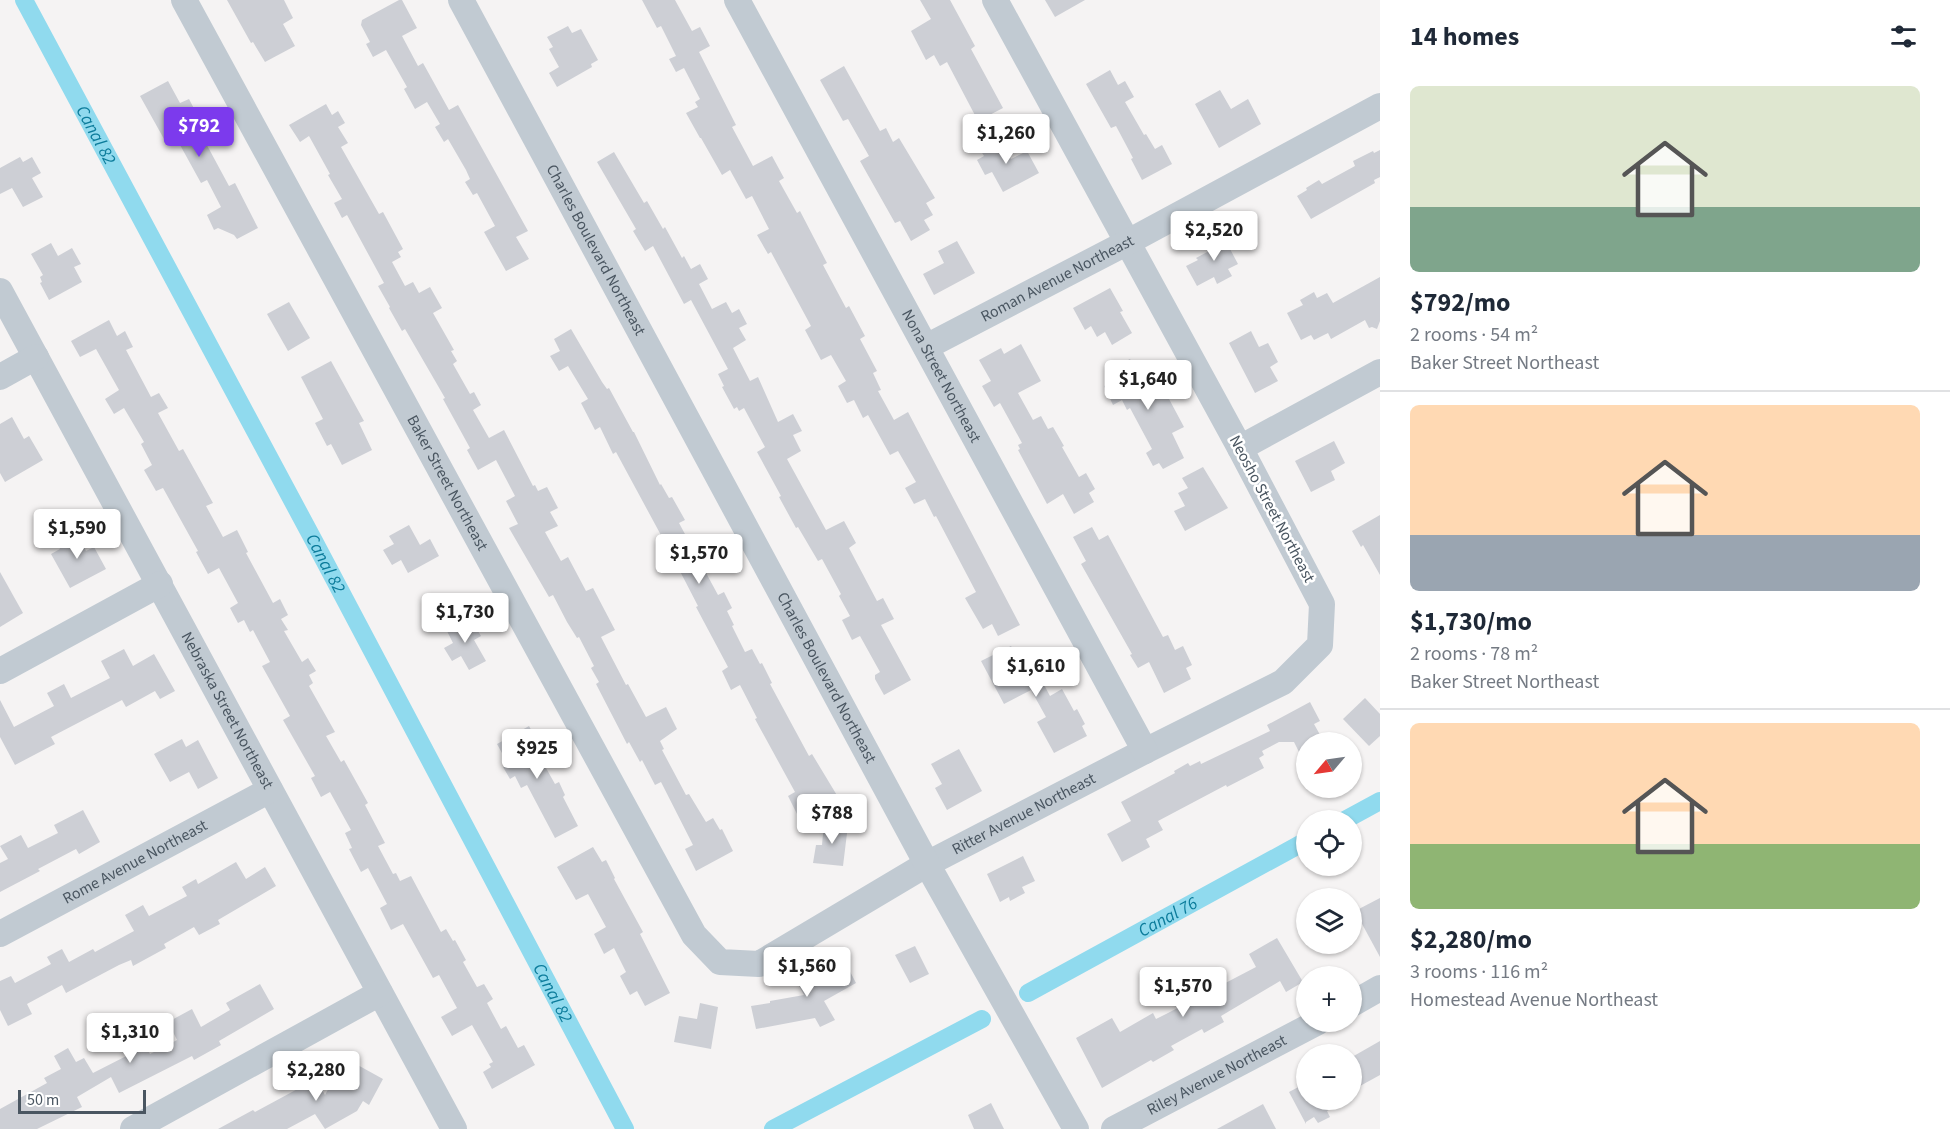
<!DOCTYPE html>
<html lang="en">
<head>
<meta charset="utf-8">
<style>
  :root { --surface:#fff; --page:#f6f6f7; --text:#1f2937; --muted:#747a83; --line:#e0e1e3; --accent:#7c3aed }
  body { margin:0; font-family:"Source Sans 3",sans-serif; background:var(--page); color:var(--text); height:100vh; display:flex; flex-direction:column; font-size:22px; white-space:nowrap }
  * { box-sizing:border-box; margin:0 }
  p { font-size:20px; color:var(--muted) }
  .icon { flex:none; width:33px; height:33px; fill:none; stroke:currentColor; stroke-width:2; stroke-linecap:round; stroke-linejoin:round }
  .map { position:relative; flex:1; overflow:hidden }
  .drawer { display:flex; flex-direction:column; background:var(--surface); width:570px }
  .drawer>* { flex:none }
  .needle { width:39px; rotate:241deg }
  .tools { position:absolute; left:1296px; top:732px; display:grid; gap:12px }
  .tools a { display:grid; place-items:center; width:66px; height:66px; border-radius:50%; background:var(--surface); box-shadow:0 2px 4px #0004; font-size:30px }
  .scale { position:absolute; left:18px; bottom:15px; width:128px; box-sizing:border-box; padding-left:6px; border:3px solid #4a5661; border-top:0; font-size:16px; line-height:21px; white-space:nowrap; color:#4a5661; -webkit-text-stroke:4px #fff; paint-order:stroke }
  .price { position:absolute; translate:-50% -51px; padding:0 14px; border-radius:6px; background:#fff; color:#222; font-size:20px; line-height:39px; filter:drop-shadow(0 2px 3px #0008) }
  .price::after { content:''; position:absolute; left:50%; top:36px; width:18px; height:14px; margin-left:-9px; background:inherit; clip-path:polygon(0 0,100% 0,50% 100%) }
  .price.current { background:var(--accent); color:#fff }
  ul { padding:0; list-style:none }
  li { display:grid; align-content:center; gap:12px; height:318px; padding:0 30px }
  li+li { border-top:2px solid var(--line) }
  li span { display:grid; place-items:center; height:186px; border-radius:9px; color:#555 }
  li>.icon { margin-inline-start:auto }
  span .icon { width:108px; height:108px; fill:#fffc; stroke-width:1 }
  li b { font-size:26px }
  h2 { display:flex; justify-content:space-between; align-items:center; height:72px; padding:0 30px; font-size:26px }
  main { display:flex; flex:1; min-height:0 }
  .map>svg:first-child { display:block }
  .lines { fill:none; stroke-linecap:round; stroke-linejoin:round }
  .canal { stroke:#90daee; stroke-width:18 }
  .building { fill:#cdcfd5 }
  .minor { stroke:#c1cad2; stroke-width:26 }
  .labels { text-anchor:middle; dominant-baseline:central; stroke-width:5; stroke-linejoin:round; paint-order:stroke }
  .street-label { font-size:16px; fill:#4a5661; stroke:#fff }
  .water-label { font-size:18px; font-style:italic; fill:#0c7c9b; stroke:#fff }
</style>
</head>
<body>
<main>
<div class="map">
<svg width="1380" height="1129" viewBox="0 0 1380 1129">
  <rect width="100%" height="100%" fill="#f5f3f3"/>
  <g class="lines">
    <g class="canal">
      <path id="s1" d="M24 0 314 541 625 1129"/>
      <path d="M1345 820 1380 801"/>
      <path id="s2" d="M1028 993 1306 841"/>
      <path d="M773 1129 982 1019"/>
    </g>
  </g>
  <g class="building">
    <path d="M227 0H284L293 18 283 24 295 46 265 62 253 42 251 43Z"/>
    <path d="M399 0H402L417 28 402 36 418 66 423 63 449 110 458 105 528 231 516 237 529 259 506 271 484 232 495 226 477 193 473 195 465 182 470 179 466 170 448 139 444 142 435 127 440 124 427 102 415 109 404 89 407 87 386 50 373 57 366 44 370 42 361 25 362 20Z"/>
    <path d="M642 0H675L692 31 700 27 710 46 699 52 736 125 732 127 753 166 772 156 784 178 779 181 797 213 800 211 827 263 823 265 846 308 849 306 865 336 860 339 877 371 873 373 881 390 878 391 894 420 908 412 1020 625 998 636 992 624 983 629 965 598 976 592 936 516 934 517 925 499 914 504 905 488 916 482 898 451 890 455 868 415 863 418 854 400 847 403 838 386 846 381 831 355 821 360 805 330 811 326 771 252 768 254 757 235 769 229 752 196 746 199 730 170 722 175 701 138H700L686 113 698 107 695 102 700 99 684 68 676 72 669 59 676 56 661 26 657 28Z"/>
    <path d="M920 0H950L975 46 971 49 1003 108 978 121 947 62 940 66 934 55 926 60 911 31 931 19Z"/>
    <path d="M1045 0H1085L1055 17Z"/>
    <path d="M568 26 572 33 581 29 598 60 591 64 592 67 557 87 549 73 559 67 549 49 553 47 547 37Z"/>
    <path d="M844 66 880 131 886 128 893 142 899 138 935 198 926 203 933 215 924 220 930 230 911 241 900 221 895 223 860 161 869 156 848 119 843 121 820 80Z"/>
    <path d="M1110 70 1118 85 1125 81 1134 97 1125 102 1144 135 1146 134 1155 149 1162 145 1172 164 1142 180 1131 159 1133 158 1116 126 1111 128 1086 84Z"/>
    <path d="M168 81 180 103 189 99 200 120 195 123 229 186 235 183 258 228 237 239 234 235 218 228 214 230 207 215 221 207 207 180 201 183 174 134 164 139 140 96Z"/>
    <path d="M1220 90 1231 109 1248 99 1261 124 1219 148 1195 104Z"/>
    <path d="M326 104 332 115 338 111 345 123 338 127 348 143 341 147 379 214 383 212 403 249 398 252 401 257 392 262 405 286 413 282 419 293 430 287 442 308 433 313 454 350 451 351 457 361 453 364 470 394 474 392 481 405 473 410 489 438 504 430 533 486 535 485 538 491 547 487 558 508 550 512 558 526 545 532 561 561 568 557 586 591 593 588 615 630 601 637 626 685 628 684 646 717 666 707 677 729 660 741 664 749 662 750 686 795 689 794 706 822 713 818 720 830 722 829 733 851 696 871 685 849 693 845 661 782 655 785 642 760 640 762 629 742 627 744 596 684 599 682 591 668 594 666 579 637 577 638 567 622 553 595 549 597 509 528 518 524 506 501 515 496 496 460 478 470 467 450 470 448 443 399 445 398 405 329 402 331 389 308 390 307 378 286 384 283 347 215 342 218 334 203 342 199 328 175 330 174 309 136 300 142 289 125Z"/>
    <path d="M999 137 1011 159 1027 151 1039 173 1003 192 992 172 985 175 977 160 984 156 979 148Z"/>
    <path d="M1380 150V177L1374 180 1375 183 1311 219 1297 196 1307 190 1306 188 1319 180 1322 184 1355 166 1353 161 1373 151 1374 153Z"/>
    <path d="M614 152 644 203 647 201 663 229 665 227 682 258 684 256 691 269 700 264 708 279 699 284 712 309 726 302 732 313 739 309 747 324 739 328 746 340 733 348 750 381 758 377 778 422 793 414 802 431 793 435 801 451 787 459 826 530 844 521 856 543 849 548 877 601 883 598 894 619 881 625 911 680 884 695 875 679V675L880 672 860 636 852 640 842 620 850 616 839 596 841 594 822 559 818 561 798 527 796 528 779 497 781 496 757 452 765 447 744 408 739 411 737 407 734 409 722 387 724 386 718 374 728 369 691 300 684 304 653 246 645 251 633 231 636 229 597 162Z"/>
    <path d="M20 157 23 162 32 157 41 173 32 178 43 197 23 207 12 188 0 194V168Z"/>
    <path d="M1221 232 1238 264 1228 269 1232 276 1217 284 1214 277 1197 286 1186 266 1198 260 1196 258 1211 250 1206 240Z"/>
    <path d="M957 241 975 273 934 295 923 274 944 263 938 251Z"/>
    <path d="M51 243 58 256 72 248 81 264 74 267 82 282 49 300 40 283 42 282 40 277 43 275 31 254Z"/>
    <path d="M1380 277V321L1377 329 1372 327 1369 328 1365 320 1331 339 1328 333 1314 340 1311 335 1301 340 1287 313 1303 305 1300 300 1314 292 1317 298 1327 293 1333 303Z"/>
    <path d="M1110 288 1123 311 1120 312 1132 333 1112 345 1105 332 1097 337 1091 326 1085 330 1073 308Z"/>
    <path d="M289 302 310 338 288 351 267 314Z"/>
    <path d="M109 320 117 336 125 331 133 347 126 350 151 397 159 393 168 408 158 413 179 451 183 449 213 503 206 506 223 537 237 530 248 552 246 553 273 603 280 599 288 615 281 619 288 630 284 631 302 662 308 658 316 671 309 675 313 683 309 686 335 732 326 736 341 762 344 760 368 803 365 805 385 843 378 846 393 874 396 873 400 881 411 876 441 932 446 929 453 941 455 940 466 960 463 962 477 987 484 984 493 999 487 1003 501 1029 506 1026 518 1048 524 1045 535 1065 492 1089 483 1072 491 1067 489 1064 493 1062 472 1025 452 1036 441 1017 457 1008 439 975 433 978 403 924 391 930 380 908 387 904 368 868 361 872 349 849 352 848 345 833 351 830 330 792 321 797 311 778 315 776 283 720 290 716 262 666 270 662 253 630 250 632 244 620 238 623 230 608 238 603 219 568 208 574 196 552 198 551 163 488 156 491 144 470 152 465 141 444 144 442 124 408 114 414 105 399 119 390 96 349 80 357 71 341Z"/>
    <path d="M571 329 602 382 607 389 609 388 633 432H634L660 485 661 484 669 498 672 497 685 520 679 523 718 595 724 592 732 608 727 611 734 625 732 626 745 652 752 649 760 664 762 663 772 683 770 684 809 756 812 754 838 797 799 818 788 796 795 792 755 719 757 718 740 685 731 690 722 671 728 667 696 607 698 606 669 550 616 452 613 454 600 427 595 430 581 403 588 399 568 366 559 371 550 356 560 351 554 339Z"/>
    <path d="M1251 331 1259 347 1268 343 1278 362 1270 367 1278 381 1255 393 1229 343Z"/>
    <path d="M1021 344 1041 381 1018 393 1033 420 1041 416 1048 429 1053 427 1064 446 1062 447 1079 477 1086 473 1095 489 1089 493 1094 502 1074 514 1063 494 1047 504 1018 450 1020 449 1018 445 1022 443 1000 403 994 407 982 386 991 381 979 360 1001 348 1004 354Z"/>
    <path d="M1130 359 1139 376 1153 369 1184 427 1172 433 1184 458 1163 469 1159 463 1153 466 1146 453 1152 449 1130 408 1127 410 1122 400 1113 405 1104 386 1113 382 1107 371Z"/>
    <path d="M331 361 364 421 359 423 372 450 342 465 331 444 327 446 315 423 323 419 301 377Z"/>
    <path d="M12 417 24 439 29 436 43 460 5 482 0 473V424Z"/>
    <path d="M1334 441 1345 463 1331 471 1335 480 1311 492 1295 461Z"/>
    <path d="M1203 467 1228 508 1185 531 1174 511 1185 506 1178 493 1188 488 1182 478Z"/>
    <path d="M1380 515V575L1363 545 1361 547 1352 531Z"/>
    <path d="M409 525 420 545 430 539 439 556 408 573 401 560 392 565 383 550 394 544 389 536Z"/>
    <path d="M1092 527 1099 540 1108 535 1163 637 1168 635 1175 650 1183 646 1192 665 1186 668 1191 679 1164 693 1149 662 1138 668 1130 655 1132 654 1081 564 1086 561 1073 537Z"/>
    <path d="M75 530 86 551 94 547 106 569 70 588 51 554 60 549 56 540Z"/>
    <path d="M0 572 23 613 0 627Z"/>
    <path d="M470 618 481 636 474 640 486 661 469 670 461 656 452 661 444 648 453 643 447 631Z"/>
    <path d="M1011 646 1026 672 1035 668 1050 696 1062 689 1074 711 1077 709 1085 724 1082 726 1087 736 1054 753 1037 722 1046 717 1031 690 1004 704 981 661Z"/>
    <path d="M124 649 133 666 154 654 175 691 160 699 155 691 126 707 122 700 51 737 55 744 15 765 0 737V700L14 727 54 706 47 693 64 684 71 698 110 678 101 661Z"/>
    <path d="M1365 698 1380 714V736L1369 746 1343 719Z"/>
    <path d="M1310 702 1320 721 1314 724 1324 742H1306V766L1294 742H1279L1262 751 1264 755 1259 758 1264 768 1227 787 1226 785 1158 821 1163 830 1146 839 1150 847 1122 862 1107 834 1131 821 1121 802 1175 773 1174 771 1188 763 1190 766 1200 761 1201 764 1270 731 1267 725Z"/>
    <path d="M529 726 538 742 533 745 555 784 559 782 565 795 563 797 578 826 555 838 527 785 521 788 515 776 510 779 503 767 508 764 497 744Z"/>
    <path d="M182 739 186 747 198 740 218 778 198 789 189 772 170 782 154 754Z"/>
    <path d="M959 749 982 791 947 810 935 788 942 784 931 764Z"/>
    <path d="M83 810 100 842 79 854 76 849 38 869 40 871 0 892V863L8 859 0 846 21 835 28 848 58 833 54 825Z"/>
    <path d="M824 822 848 825 843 866 813 863 816 845H822Z"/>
    <path d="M593 847 602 862 606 860 615 878 614 879 643 932 640 934 670 993 645 1006 637 991 630 995 620 976 626 972 614 948 604 954 594 934 606 927 588 894 576 900 557 867Z"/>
    <path d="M1023 856 1035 881 1022 887 1025 893 1010 901 1009 897 1000 902 987 874Z"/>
    <path d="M236 862 246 879 265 867 276 886 218 920 220 924 199 935 194 927 164 944 166 948 133 966 131 960 119 965 66 993 62 985 27 1004 32 1014 8 1026 0 1010V981L11 976 15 983 51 964 47 957 62 949 69 962 93 949 95 952 134 931 125 915 143 905 149 916 187 896 182 887 196 879 198 884Z"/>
    <path d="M1380 898V957L1355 911Z"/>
    <path d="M1277 938 1303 982 1286 992 1280 981 1221 1016 1224 1022 1204 1033 1202 1029 1171 1046 1174 1050 1153 1062 1151 1060 1102 1088 1076 1038 1112 1018 1120 1032 1153 1013 1156 1019 1168 1013 1256 967 1249 954Z"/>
    <path d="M915 946 929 974 910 983 895 955Z"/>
    <path d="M842 956 856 983 824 1001 835 1020 820 1027 815 1018 756 1029 751 1006 770 1003V1001L804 995 797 982Z"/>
    <path d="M260 984 274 1009 219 1041 221 1045 194 1060 192 1056 119 1093 111 1077 77 1097 82 1107 37 1129H0V1109L47 1083 44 1078 61 1069 54 1056 68 1048 76 1062 84 1058 93 1073 146 1046 150 1054 177 1040 168 1022 192 1009 201 1027 230 1010 226 1003Z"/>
    <path d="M700 1003 718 1007 711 1049 674 1042 679 1016 697 1019Z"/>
    <path d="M1380 1041V1075L1360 1086 1352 1071V1057Z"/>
    <path d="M345 1058 383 1079 369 1105 363 1101 357 1111 325 1129 315 1114 287 1129H218L253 1110 255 1112 316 1079 325 1095Z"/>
    <path d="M1306 1083V1100H1347L1327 1111 1330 1117 1318 1123 1314 1117 1306 1122V1124L1289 1092Z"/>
    <path d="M991 1103 1004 1129H974L968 1115Z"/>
    <path d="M1263 1104 1276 1129H1217Z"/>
  </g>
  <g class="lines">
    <g class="minor">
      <path id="s3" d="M184 0 694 935 720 962 759 964 927 864 1145 751 1283 682 1320 645 1322 604 1240 448 995 0"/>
      <path id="s4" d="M461 0 927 864 1076 1129"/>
      <path id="s5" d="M737 0 1145 751"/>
      <path id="s6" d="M0 291 454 1129"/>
      <path id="s7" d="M926 347 1128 242 1380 106"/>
      <path d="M0 377 36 357"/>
      <path d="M1240 448 1380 372"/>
      <path d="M0 671 160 584"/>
      <path id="s8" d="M0 934 270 790"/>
      <path d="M1352 1004 1380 988"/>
      <path d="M133 1129 380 993"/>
      <path id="s9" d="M1114 1129 1318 1022"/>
    </g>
  </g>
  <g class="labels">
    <g class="street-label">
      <text stroke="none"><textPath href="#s4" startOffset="284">Charles Boulevard Northeast</textPath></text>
      <text stroke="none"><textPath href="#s7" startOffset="148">Roman Avenue Northeast</textPath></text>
      <text stroke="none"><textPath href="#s5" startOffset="428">Nona Street Northeast</textPath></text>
      <text stroke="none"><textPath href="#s3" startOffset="550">Baker Street Northeast</textPath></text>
      <text transform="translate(1272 509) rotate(62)">Neosho Street Northeast</text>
      <text stroke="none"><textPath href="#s4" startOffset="770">Charles Boulevard Northeast</textPath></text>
      <text stroke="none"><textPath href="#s6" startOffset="477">Nebraska Street Northeast</textPath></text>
      <text stroke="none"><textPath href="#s3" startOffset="1446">Ritter Avenue Northeast</textPath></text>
      <text stroke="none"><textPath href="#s8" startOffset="153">Rome Avenue Northeast</textPath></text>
      <text stroke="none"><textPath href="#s9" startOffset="116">Riley Avenue Northeast</textPath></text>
    </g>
    <g class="water-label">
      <text stroke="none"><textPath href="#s1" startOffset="153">Canal 82</textPath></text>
      <text stroke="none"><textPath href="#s1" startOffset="639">Canal 82</textPath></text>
      <text stroke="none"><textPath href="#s2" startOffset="159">Canal 76</textPath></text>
      <text stroke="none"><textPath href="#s1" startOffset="1125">Canal 82</textPath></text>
    </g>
  </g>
</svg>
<div class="tools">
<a><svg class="needle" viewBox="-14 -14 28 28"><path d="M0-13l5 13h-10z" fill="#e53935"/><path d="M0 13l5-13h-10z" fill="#747a83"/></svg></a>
<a><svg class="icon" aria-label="locate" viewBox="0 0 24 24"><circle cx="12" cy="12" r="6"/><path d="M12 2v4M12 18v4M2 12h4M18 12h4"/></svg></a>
<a><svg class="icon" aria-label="layers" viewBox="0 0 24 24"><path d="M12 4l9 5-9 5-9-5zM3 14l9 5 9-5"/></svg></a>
<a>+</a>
<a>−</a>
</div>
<div class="scale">50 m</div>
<b class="price current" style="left:199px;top:158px">$792</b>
<b class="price" style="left:1006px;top:165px">$1,260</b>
<b class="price" style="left:1214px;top:262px">$2,520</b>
<b class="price" style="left:1148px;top:411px">$1,640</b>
<b class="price" style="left:77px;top:560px">$1,590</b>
<b class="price" style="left:699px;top:585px">$1,570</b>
<b class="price" style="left:465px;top:644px">$1,730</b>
<b class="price" style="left:1036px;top:698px">$1,610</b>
<b class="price" style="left:537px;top:780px">$925</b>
<b class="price" style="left:832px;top:845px">$788</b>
<b class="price" style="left:807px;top:998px">$1,560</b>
<b class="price" style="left:1183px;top:1018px">$1,570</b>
<b class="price" style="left:130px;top:1064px">$1,310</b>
<b class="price" style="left:316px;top:1102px">$2,280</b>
</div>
<section class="drawer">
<h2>14 homes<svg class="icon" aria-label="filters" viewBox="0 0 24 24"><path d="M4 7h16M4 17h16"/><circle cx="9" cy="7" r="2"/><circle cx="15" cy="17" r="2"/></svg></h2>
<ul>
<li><span style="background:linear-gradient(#dfe7d0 65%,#7fa58c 0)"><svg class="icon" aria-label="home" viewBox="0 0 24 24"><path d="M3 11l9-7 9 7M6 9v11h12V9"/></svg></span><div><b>$792/mo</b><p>2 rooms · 54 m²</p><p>Baker Street Northeast</p></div></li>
<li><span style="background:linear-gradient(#ffd9b3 70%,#9aa5b1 0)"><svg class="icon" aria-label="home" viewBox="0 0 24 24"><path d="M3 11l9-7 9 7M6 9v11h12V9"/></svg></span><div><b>$1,730/mo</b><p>2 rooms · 78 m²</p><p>Baker Street Northeast</p></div></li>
<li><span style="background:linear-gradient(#ffd9b3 65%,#8fb573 0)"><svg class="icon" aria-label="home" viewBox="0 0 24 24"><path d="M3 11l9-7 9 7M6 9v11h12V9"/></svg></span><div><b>$2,280/mo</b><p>3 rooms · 116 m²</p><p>Homestead Avenue Northeast</p></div></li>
</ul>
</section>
</main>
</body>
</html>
